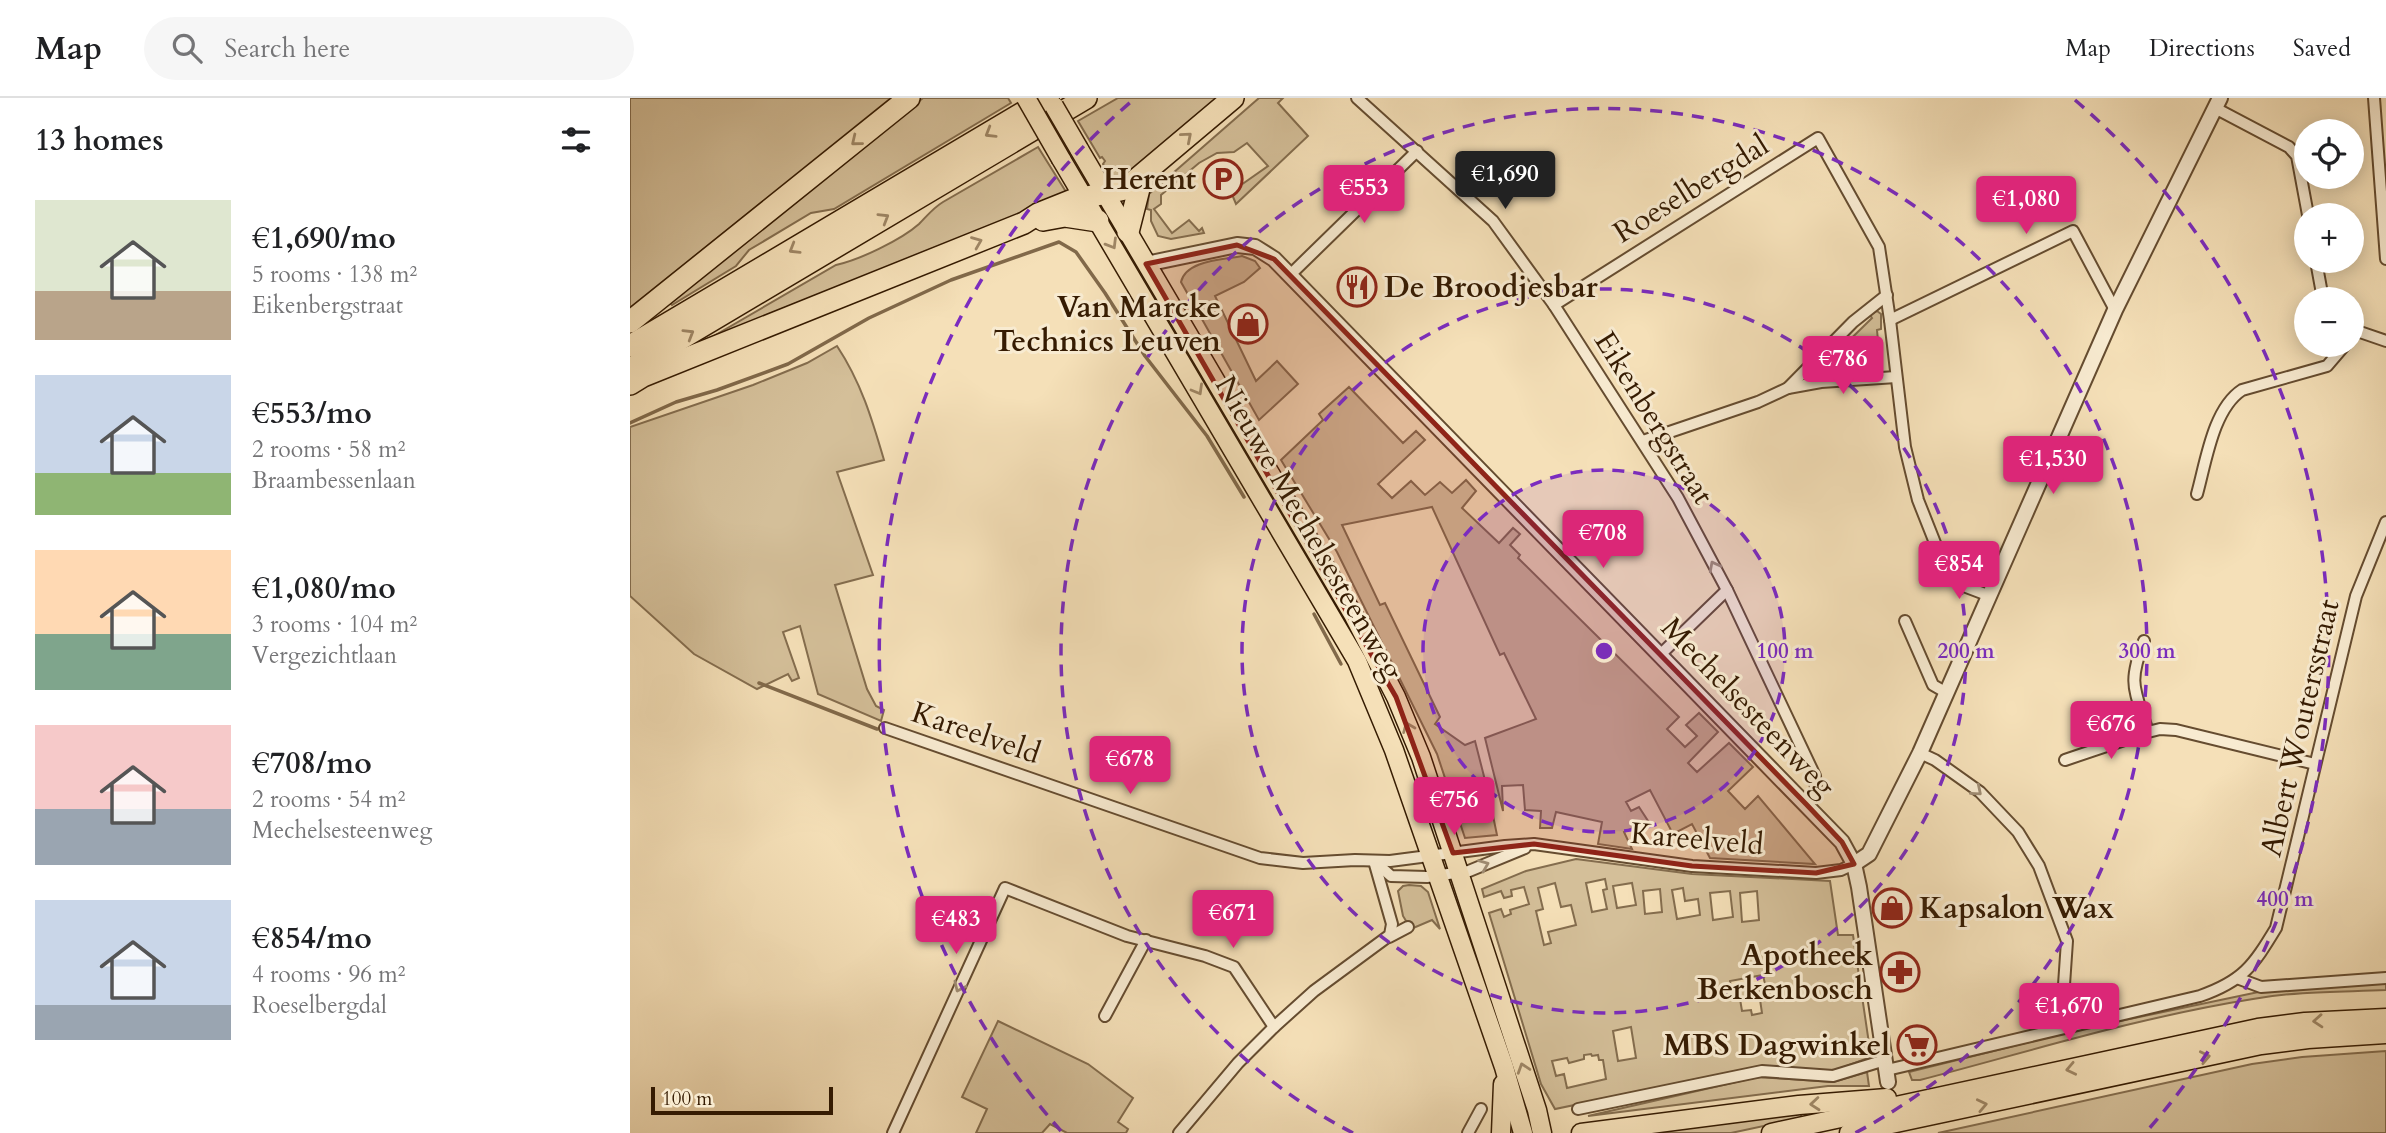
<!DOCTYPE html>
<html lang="en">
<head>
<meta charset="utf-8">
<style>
  :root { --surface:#fff; --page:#f6f6f6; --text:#202124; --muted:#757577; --line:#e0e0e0; --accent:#db2777 }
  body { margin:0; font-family:Cardo,serif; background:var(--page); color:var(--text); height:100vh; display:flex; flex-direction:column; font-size:26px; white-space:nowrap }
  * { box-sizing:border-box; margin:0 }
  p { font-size:23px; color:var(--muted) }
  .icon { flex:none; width:38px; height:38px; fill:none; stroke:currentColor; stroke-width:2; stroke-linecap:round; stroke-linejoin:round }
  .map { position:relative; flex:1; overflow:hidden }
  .panel { display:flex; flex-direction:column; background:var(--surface); width:630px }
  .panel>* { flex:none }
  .tools { position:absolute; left:1664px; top:21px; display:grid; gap:14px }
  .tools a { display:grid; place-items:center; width:70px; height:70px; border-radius:50%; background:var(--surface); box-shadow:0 4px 18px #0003; font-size:35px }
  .scale { position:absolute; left:21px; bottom:18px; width:182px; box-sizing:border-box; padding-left:7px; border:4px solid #351b02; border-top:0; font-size:19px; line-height:24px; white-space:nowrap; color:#351b02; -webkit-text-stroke:5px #f8ebd1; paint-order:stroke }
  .price { position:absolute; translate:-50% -60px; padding:0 16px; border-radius:7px; background:var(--accent); color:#fff; font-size:23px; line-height:46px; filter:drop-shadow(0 2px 4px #0008) }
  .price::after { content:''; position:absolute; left:50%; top:42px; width:21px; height:16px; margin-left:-10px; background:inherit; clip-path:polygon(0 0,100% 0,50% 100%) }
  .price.selected { background:#222; color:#fff }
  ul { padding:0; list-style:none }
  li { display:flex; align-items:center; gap:21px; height:175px; padding:0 35px }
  li span { display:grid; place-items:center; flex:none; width:196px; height:140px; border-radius:0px; color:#555 }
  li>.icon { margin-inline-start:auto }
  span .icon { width:84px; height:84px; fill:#fffc; stroke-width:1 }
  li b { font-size:30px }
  h2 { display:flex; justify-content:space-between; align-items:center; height:84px; padding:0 35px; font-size:30px }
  header { display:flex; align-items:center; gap:42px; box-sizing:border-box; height:98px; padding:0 35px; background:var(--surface); border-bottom:2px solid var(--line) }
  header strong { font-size:33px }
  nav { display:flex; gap:38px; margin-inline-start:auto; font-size:24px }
  .search { width:490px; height:63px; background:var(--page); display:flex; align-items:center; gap:18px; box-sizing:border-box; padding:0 24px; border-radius:38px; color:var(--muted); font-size:26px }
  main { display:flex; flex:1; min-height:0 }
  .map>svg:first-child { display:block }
  .green { fill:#d4bf99; stroke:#846d4e; stroke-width:2; fill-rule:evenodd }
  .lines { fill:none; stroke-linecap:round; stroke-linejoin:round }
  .stream { stroke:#81694a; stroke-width:3.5 }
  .minor-casing { stroke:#654c30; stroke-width:14 }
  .tertiary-casing { stroke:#654c30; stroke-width:18 }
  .primary-casing { stroke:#351b02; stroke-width:21 }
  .motorway-casing { stroke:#351b02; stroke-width:24 }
  .minor { stroke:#f8ebd1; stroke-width:10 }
  .tertiary { stroke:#f8ebd1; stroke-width:14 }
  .primary { stroke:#f5e0b8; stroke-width:18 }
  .motorway { stroke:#f5e0b8; stroke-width:21 }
  .primary-bridge-casing { stroke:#351b02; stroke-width:21; stroke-linecap:butt }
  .primary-bridge { stroke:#f5e0b8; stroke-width:18 }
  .oneway { stroke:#9f8766 }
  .oneway2 { stroke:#a08d74 }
  .marked { fill:#8f2418; fill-opacity:0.2; stroke:#8f2418; stroke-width:5; stroke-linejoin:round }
  .ring { fill:none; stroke:#7b2cbf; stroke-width:3.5; stroke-dasharray:12 9 }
  .labels { text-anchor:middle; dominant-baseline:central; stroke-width:6; stroke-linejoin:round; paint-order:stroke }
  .poi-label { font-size:30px; font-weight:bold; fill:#351b02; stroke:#f8ebd1; text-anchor:end }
  .street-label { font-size:30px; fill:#351b02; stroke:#f8ebd1 }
  .centre { fill:#7b2cbf; stroke:#f8ebd1; stroke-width:3.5 }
  .ring-label { font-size:21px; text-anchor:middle; font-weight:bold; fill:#7b2cbf; stroke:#f8ebd1; stroke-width:6; stroke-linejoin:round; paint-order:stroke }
</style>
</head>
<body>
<header>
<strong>Map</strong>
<div class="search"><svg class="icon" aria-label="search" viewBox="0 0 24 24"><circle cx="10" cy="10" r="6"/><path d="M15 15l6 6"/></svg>Search here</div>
<nav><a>Map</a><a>Directions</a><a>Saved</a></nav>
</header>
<main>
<section class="panel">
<h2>13 homes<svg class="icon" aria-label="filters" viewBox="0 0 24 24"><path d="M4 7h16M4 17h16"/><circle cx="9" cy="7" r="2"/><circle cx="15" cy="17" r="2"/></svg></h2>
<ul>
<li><span style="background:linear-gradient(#dfe7d0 65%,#b9a48a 0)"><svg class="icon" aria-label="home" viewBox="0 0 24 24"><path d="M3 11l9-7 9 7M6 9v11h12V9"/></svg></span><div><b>€1,690/mo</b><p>5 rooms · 138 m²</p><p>Eikenbergstraat</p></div></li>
<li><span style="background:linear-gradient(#c9d6e8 70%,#8fb573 0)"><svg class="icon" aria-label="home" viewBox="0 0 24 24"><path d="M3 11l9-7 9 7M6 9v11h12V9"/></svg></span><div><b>€553/mo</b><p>2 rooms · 58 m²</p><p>Braambessenlaan</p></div></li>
<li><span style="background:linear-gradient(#ffd9b3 60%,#7fa58c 0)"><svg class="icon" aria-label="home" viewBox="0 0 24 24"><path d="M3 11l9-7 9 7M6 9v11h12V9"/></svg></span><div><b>€1,080/mo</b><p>3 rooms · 104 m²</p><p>Vergezichtlaan</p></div></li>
<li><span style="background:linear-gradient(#f6c9c9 60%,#9aa5b1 0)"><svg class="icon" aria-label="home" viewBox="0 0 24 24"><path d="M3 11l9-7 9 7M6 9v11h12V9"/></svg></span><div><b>€708/mo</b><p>2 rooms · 54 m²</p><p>Mechelsesteenweg</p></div></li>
<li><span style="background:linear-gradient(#c9d6e8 75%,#9aa5b1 0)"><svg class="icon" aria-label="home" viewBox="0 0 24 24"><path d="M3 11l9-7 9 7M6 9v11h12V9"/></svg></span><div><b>€854/mo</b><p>4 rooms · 96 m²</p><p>Roeselbergdal</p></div></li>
</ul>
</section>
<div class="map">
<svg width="1756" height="1035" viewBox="0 0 1756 1035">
  <rect width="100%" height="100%" fill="#f5e0b8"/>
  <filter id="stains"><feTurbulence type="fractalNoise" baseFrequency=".00286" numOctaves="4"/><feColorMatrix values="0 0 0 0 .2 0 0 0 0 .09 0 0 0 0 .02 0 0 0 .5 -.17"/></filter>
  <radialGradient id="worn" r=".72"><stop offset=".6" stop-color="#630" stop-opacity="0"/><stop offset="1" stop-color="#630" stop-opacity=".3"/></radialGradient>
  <g class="green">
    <path d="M0 0H261L0 210Z"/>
    <path d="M293 0H378L381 5 204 111 181 115 119 152 106 168 42 207 40 205Z"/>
    <path d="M488 0H594L486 88 473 66 475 63 472 59 470 60 448 23Z"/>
    <path d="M629 0H653L648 5 678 38 606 106 601 94 638 68 617 45 604 54 587 55 569 65 531 97V106L524 111 542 135 559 122 569 133 572 130 574 135 541 141 528 138 521 123V112L517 111 519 96Z"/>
    <path d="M408 49 438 97 82 239 206 167C229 162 271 142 289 126 297 118 303 110 313 104Z"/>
    <path d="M612 158 625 163 630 170 614 184 585 198 626 283 647 263 668 286 629 322 551 184C556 162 593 162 612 158Z"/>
    <path d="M1247 213 1251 216V231L1247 232 1251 275 1186 278 1184 273 1187 269 1190 271 1242 220 1240 217Z"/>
    <path d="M207 248C231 284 242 321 254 362L207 374 243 477 205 487 237 591 246 608 254 612 251 623 188 596 170 528 153 534 169 580 162 583 158 576 127 591 64 556 0 498V329L123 287 177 265Z"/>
    <path d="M719 289 773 345 786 333 795 342 748 386 762 400 781 383 795 397 810 384 822 395 836 382 846 393 832 410 869 445 883 430 890 436 880 447 890 457 888 460 1049 619 1037 631 1055 649 1067 638 1056 627 1069 615 1088 634 1058 665 1067 674 1099 645 1123 669 1098 693 1115 711 1128 698 1185 766 1080 760 1062 726 1043 736 1020 692 996 704 1001 713 1009 709 1020 726 1007 733 1005 729 994 734 1002 751 968 746 972 724 926 714 922 730H910L911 713 895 712 893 687 872 688 873 713 855 640 906 621 874 555 870 557 802 409 712 427 750 507 755 505 810 619 805 626 835 647 845 643 858 694 837 698 841 717 862 713 867 737 835 740 807 656 707 454 651 362 693 322 689 316Z"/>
    <path d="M946 761 1062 776 1200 783 1208 837H1223L1241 959 1203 973 1131 968 925 1011 911 986 859 815 871 811 874 819 881 816 880 812 899 806 894 789 881 792 882 798 874 800 871 793 854 799 852 791 896 773ZM975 781 977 791 973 792 977 811 962 814 956 785ZM925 785 931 809 941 807 946 827 918 834 921 845 914 847 906 813 913 811 908 790ZM1002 785 1006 807 987 810 983 788ZM1053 790 1055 803 1068 801 1070 817 1047 821 1042 792ZM1030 791 1032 814 1015 816 1013 793ZM1100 793 1103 819 1083 822 1080 795ZM1127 793 1129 822 1112 824 1110 795ZM1133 877 1135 886 1128 888 1132 915 1122 917 1121 912 1112 913 1110 901 1117 900 1115 892H1112V888L1101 890 1100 883ZM1001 929 1006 960 988 963 983 933ZM961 956 962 958 968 957 969 962H973L976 981 937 990 934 976 926 978 922 963 937 960 939 965 954 961V957Z"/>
    <path d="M779 787 791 788 798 794 810 831 802 822 781 831 773 818 768 793 773 788Z"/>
    <path d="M1756 884V892C1712 894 1667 893 1623 901 1510 919 1401 953 1290 982H1282L1279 974 1452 931 1638 892Z"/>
    <path d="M368 923 458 966 503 1000 488 1024 498 1031 496 1035H437L420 1026 412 1035H346L357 1011 332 999Z"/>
    <path d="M1756 953V1035H1308L1622 966 1672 959Z"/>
    <path d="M1237 974 1239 988H1198L958 1018 1128 979 1203 984Z"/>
    <path d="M1171 1015V1020L1101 1035H1022Z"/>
  </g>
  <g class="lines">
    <g class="stream">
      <path d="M0 325 46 304 87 292 158 266 239 220 321 182 429 144 446 154 475 195 515 258 577 338 614 399"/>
      <path d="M684 516 711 566"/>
      <path d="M129 585 247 631"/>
    </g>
    <g class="minor-casing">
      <g id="minor">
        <path d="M727 0 863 123 924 207 1048 400 1097 492 1185 678 1186 692 1176 706"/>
        <path d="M1744 0 1756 161"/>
        <path d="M1585 10 1659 49 1667 58 1678 117"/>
        <path d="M1686 163 1693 201"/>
        <path d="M660 177 787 53"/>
        <path d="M924 207 1188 40 1249 149 1260 222 1275 349 1288 402 1311 460 1331 487 1360 498"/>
        <path d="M1260 222 1443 133 1485 212"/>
        <path d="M1722 229 1727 233 1756 243"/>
        <path d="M1158 290 1191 284 1266 279"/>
        <path d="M1013 343 1128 304 1158 290 1223 224 1257 197"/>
        <path d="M1567 396C1576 364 1583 311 1612 292L1697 268 1715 247"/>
        <path d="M1323 475 1343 477 1365 486"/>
        <path d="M1275 523 1303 587 1317 595"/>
        <path d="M1514 543C1497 587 1505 591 1518 634L1530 631 1546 632 1685 666"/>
        <path d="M1031 556 1097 492"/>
        <path d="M255 630 630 760 673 765 725 762 760 763 875 748 904 746 1062 768 1186 775 1211 772 1224 766"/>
        <path d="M1290 655 1305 662 1350 694 1388 734 1409 768 1437 843 1432 916 1434 930"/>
        <path d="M1435 662 1518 634"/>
        <path d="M744 763 761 778 797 779 839 773 895 750"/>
        <path d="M759 839 778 829"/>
        <path d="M1607 880 1631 889 1756 880"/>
        <path d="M475 918 516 842"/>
        <path d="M1257 972 1570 898C1613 883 1623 868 1646 830L1726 498 1756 424"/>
        <path d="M948 1011 1132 973 1203 978 1255 962"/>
        <path d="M263 1035 375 790 497 838 575 858 604 869 644 929"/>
        <path d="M549 1035 608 965 644 929 684 893 760 837 762 826 744 763"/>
        <path d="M838 1035 851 1011"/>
      </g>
    </g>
    <g class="tertiary-casing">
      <g id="tertiary">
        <path d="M516 166 607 147 625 149 644 161 1212 744 1224 766 1229 789 1258 984"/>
        <path d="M1224 766 1239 756 1290 655 1485 212 1590 0"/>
      </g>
    </g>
    <g class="primary-casing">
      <g id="primary">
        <path d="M449 51 724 518 766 599 791 659 907 1012 912 1035"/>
        <path d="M431 61 727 563 764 652 874 969 893 1035"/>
        <path d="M871 1035 873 986"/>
        <path d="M951 1035 1169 1007 1257 1000"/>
        <path d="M1141 1035 1628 930 1675 924 1756 920"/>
        <path d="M1219 1035 1631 947 1678 941 1756 936"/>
      </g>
    </g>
    <g class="motorway-casing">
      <g id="motorway">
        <path d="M413 122 435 118 468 123"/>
        <path d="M498 134 512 79"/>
        <path d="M0 224 279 0"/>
        <path d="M0 248 418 0"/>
        <path d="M0 271 456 0"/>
        <path d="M0 286 13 278 394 125 408 116 443 102 495 91 603 0"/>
      </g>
    </g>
    <use href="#minor" class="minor"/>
    <use href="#tertiary" class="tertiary"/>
    <use href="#primary" class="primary"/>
    <use href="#motorway" class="motorway"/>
    <g class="primary-bridge-casing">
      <g id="primary-bridge">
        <path d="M396 0 431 61"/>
        <path d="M424 8 449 51"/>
      </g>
    </g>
    <use href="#primary-bridge" class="primary-bridge"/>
  </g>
  <defs><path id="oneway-chevron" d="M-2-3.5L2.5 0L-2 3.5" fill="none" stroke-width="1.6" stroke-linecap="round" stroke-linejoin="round" transform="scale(1.75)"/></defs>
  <g class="oneway">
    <use href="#oneway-chevron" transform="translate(360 35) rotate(149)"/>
    <use href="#oneway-chevron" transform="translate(557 39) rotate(-41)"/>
    <use href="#oneway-chevron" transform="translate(226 43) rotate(141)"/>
    <use href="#oneway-chevron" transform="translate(254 120) rotate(-31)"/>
    <use href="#oneway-chevron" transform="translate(347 144) rotate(-22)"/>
    <use href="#oneway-chevron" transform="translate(482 146) rotate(59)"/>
    <use href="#oneway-chevron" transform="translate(164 151) rotate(149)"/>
    <use href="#oneway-chevron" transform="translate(59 236) rotate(-31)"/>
    <use href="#oneway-chevron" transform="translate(568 292) rotate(60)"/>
    <use href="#oneway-chevron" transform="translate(778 629) rotate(-112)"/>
    <use href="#oneway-chevron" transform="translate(1688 923) rotate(176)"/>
    <use href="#oneway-chevron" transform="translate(1575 959) rotate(-12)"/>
    <use href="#oneway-chevron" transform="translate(893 970) rotate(-108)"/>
    <use href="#oneway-chevron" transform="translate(1441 971) rotate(168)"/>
    <use href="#oneway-chevron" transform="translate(1185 1006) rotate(175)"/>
    <use href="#oneway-chevron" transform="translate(1352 1007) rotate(-12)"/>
  </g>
  <g class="oneway2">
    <use href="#oneway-chevron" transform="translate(1084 468) rotate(-118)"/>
    <use href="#oneway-chevron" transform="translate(1347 693) rotate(40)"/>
    <use href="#oneway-chevron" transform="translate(854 767) rotate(-22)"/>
    <use href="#oneway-chevron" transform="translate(329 889) rotate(115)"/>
  </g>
  <path class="marked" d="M607 147 644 161 1176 706 1212 744 1224 766 1186 775 1062 768 904 746 823 755 766 599 516 166Z"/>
  <circle cx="974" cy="553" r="181" fill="#7b2cbf" fill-opacity=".12"/>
  <g class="ring">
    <circle cx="974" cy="553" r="181"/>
    <circle cx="974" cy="553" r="362"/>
    <path d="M723 1035A543 543 0 1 1 1225 1035"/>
    <path d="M431 1033A725 725 0 0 1 503 2M1445 2A725 725 0 0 1 1517 1033"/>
  </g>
  <defs>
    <g id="parking-ring" transform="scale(2.0125)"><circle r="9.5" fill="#f8ebd1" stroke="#8f2418" stroke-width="1.5"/><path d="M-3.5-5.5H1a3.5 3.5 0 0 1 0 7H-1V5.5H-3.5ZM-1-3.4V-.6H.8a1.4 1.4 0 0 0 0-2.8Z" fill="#8f2418"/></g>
    <g id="restaurant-ring" transform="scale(2.0125)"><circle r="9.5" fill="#f8ebd1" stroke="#8f2418" stroke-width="1.5"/><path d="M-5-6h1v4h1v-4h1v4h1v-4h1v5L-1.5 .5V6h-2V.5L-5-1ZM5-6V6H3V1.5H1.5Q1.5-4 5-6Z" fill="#8f2418"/></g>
    <g id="shop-ring" transform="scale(2.0125)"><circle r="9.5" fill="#f8ebd1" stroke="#8f2418" stroke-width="1.5"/><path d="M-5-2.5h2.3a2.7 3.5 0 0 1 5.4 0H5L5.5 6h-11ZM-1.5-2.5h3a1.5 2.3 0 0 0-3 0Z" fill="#8f2418"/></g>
    <g id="pharmacy-ring" transform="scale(2.0125)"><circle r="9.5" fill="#f8ebd1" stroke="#8f2418" stroke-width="1.5"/><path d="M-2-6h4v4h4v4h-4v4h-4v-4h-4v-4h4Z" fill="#8f2418"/></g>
    <g id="supermarket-ring" transform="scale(2.0125)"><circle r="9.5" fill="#f8ebd1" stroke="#8f2418" stroke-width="1.5"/><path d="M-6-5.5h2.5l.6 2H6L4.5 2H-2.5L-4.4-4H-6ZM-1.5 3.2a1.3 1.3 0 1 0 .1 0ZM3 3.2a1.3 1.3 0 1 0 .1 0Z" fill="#8f2418"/></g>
  </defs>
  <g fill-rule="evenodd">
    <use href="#parking-ring" x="593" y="81"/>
    <use href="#restaurant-ring" x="727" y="189"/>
    <use href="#shop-ring" x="618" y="226"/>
    <use href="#shop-ring" x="1262" y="810"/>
    <use href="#pharmacy-ring" x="1270" y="874"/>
    <use href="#supermarket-ring" x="1287" y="947"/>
  </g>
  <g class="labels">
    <g class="poi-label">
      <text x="566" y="81">Herent</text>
      <text x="754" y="189" text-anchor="start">De Broodjesbar</text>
      <text x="591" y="209">Van Marcke<tspan x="591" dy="34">Technics Leuven</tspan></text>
      <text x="1289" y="810" text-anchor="start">Kapsalon Wax</text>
      <text x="1243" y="857">Apotheek<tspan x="1243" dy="34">Berkenbosch</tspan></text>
      <text x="1260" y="947">MBS Dagwinkel</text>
    </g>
    <g class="street-label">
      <text transform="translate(1061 91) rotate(-32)">Roeselbergdal</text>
      <text transform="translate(1024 320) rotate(58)">Eikenbergstraat</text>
      <text transform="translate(679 430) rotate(60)">Nieuwe Mechelsesteenweg</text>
      <text transform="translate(1118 609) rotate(46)">Mechelsesteenweg</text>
      <text transform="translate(1670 630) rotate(-77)">Albert Woutersstraat</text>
      <text transform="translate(346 635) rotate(19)">Kareelveld</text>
      <text transform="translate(1067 741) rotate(5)">Kareelveld</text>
    </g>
  </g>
  <circle cx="974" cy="553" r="10" class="centre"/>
  <g class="ring-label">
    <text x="1155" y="560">100 m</text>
    <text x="1336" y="560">200 m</text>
    <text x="1517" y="560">300 m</text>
    <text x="1655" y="808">400 m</text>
  </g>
  <rect width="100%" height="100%" filter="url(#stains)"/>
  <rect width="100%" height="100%" fill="url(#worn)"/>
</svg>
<div class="tools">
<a><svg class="icon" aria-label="locate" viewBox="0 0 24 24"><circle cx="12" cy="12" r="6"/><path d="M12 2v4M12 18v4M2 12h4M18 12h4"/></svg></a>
<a>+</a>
<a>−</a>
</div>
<div class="scale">100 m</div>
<b class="price selected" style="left:875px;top:113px">€1,690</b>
<b class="price" style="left:734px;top:127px">€553</b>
<b class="price" style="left:1396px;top:138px">€1,080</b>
<b class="price" style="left:1213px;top:298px">€786</b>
<b class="price" style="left:1423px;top:398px">€1,530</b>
<b class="price" style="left:973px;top:472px">€708</b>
<b class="price" style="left:1329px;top:503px">€854</b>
<b class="price" style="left:1481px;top:663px">€676</b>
<b class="price" style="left:500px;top:698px">€678</b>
<b class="price" style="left:824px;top:739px">€756</b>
<b class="price" style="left:603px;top:852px">€671</b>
<b class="price" style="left:326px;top:858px">€483</b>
<b class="price" style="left:1439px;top:945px">€1,670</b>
</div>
</main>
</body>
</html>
